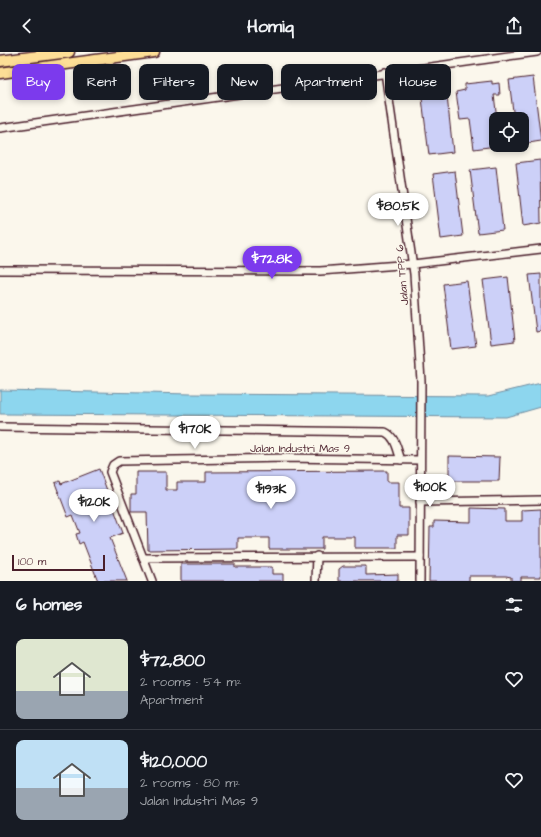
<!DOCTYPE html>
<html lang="en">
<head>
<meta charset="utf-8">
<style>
  :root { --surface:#171b24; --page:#242831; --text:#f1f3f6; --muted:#9ea1a6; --line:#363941; --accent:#7c3aed }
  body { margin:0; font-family:"Architects Daughter",sans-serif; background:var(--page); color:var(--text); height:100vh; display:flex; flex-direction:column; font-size:15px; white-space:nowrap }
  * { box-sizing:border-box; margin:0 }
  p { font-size:13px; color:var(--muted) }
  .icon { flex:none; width:22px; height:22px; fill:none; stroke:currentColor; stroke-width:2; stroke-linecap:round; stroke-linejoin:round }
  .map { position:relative; height:529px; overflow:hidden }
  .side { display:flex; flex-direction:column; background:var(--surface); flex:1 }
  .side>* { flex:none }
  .hud { position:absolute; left:12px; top:12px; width:517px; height:36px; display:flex; gap:8px }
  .controls { position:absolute; left:489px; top:60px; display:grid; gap:8px }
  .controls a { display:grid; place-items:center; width:40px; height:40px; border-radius:8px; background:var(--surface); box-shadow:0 2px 6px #0003; font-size:20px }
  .scale { position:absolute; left:12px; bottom:10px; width:93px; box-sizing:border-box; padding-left:4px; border:2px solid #4a1f2b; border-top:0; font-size:11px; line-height:14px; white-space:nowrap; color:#4a1f2b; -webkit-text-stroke:3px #fbf7ec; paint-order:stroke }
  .price { position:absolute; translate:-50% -34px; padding:0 9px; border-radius:14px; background:#fff; color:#222; font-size:13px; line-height:26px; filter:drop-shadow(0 1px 2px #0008) }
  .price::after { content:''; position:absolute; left:50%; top:24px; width:12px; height:9px; margin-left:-6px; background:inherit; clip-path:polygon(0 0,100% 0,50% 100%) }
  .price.selected { background:var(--accent); color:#fff }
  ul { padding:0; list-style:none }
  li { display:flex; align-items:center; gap:12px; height:100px; padding:0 16px }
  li+li { border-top:1px solid var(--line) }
  li span { display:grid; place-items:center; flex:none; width:112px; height:80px; border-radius:8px; color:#555 }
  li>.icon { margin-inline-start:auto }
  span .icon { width:48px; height:48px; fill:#fffc; stroke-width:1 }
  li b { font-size:17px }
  h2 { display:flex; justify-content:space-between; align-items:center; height:48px; padding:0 16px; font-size:17px }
  .tag { padding:0 14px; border-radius:8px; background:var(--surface); box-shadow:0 2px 6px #0003; font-size:14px; line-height:36px }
  .tag.selected { background:var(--accent); color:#fff }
  header { display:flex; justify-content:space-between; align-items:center; height:52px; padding:0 16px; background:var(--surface); font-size:18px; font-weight:800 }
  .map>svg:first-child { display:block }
  .water { fill:#8dd6ee; stroke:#728da0 }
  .building { fill:#ccd0f8; stroke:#4a1f2b }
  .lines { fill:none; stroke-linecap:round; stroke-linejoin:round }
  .minor-casing { stroke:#4a1f2b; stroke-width:10 }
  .highway-casing { stroke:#4a1f2b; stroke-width:13 }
  .minor { stroke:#fbf7ec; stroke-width:7 }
  .highway { stroke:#fdde96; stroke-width:10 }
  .labels { text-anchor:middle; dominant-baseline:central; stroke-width:3; stroke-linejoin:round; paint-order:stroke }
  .street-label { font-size:11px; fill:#4a1f2b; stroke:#fbf7ec }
</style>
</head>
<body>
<header><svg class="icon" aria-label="back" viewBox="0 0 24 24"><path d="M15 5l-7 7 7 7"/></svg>Homiq<svg class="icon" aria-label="share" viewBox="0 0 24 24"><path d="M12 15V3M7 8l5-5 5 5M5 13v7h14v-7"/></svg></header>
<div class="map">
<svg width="541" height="529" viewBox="0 0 541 529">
  <rect width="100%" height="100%" fill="#fbf7ec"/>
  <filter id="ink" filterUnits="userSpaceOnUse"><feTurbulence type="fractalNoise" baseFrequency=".025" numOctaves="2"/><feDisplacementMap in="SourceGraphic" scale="8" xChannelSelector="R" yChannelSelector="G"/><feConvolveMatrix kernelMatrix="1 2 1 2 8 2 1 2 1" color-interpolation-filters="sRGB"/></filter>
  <g filter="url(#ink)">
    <path class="water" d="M541 331V355L506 365 0 362V338L192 342 488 344Z"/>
    <g class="building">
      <path d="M533 25 541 89 522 92V67H514L509 28Z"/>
      <path d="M492 29V32L499 31 500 43H494L497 67 496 94 474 97 470 67 460 68 456 40 465 38V32Z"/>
      <path d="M446 35 453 100 429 103 421 38Z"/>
      <path d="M540 108 541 171 523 174 516 111Z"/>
      <path d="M496 115 503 178 478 181 470 118Z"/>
      <path d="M455 119 463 184 441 187 433 122Z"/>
      <path d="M541 222V279L536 280 529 223Z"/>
      <path d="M508 225 515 289 491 292 483 228Z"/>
      <path d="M467 229 476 294 451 297 443 232Z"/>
      <path d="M449 404 500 405 499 429H449Z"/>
      <path d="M99 417 123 481 110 486 127 529H98L83 490 79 492 76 482 80 481 73 463 68 465 55 431 60 429 61 432Z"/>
      <path d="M387 419V430H399V456H409V483H397V496H355V485H322V497H269V486H238V497L148 498 147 460H131V442H136V420H166V438H177V430H206V420Z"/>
      <path d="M471 456 505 457V469H522V458L541 457V525H521V529H511V525L506 524H469V529H429L430 475H434V469L471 470Z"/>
      <path d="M181 512H235V515H272V522H283V529H181Z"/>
      <path d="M343 514H366V523L398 522V529H339V517Z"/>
    </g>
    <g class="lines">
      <g class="minor-casing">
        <g id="minor">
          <path d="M385 20 414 222 421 329 420 529"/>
          <path d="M0 76 537 0"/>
          <path d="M0 218 320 219 413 212 541 197"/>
          <path d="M0 375 385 380C396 385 397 398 401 408"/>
          <path d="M420 450 541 448"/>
          <path d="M143 506 420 505"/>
          <path d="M152 529 110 420 113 413 119 409 285 406 420 408"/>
          <path d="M316 529 317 504"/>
        </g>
      </g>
      <g class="highway-casing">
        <g id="highway">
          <path d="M0 9 69 0"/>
          <path d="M0 21 154 0"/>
        </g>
      </g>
      <use href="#minor" class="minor"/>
      <use href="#highway" class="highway"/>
    </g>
  </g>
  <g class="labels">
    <g class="street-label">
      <text transform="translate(402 223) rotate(-95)">Jalan TPP 6</text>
      <text x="300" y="396">Jalan Industri Mas 9</text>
    </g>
  </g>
</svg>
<div class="controls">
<a><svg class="icon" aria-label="locate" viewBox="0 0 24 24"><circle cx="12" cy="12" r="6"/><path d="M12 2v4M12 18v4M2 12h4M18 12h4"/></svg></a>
</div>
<div class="scale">100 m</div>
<b class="price" style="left:398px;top:175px">$80.5K</b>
<b class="price selected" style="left:272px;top:228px">$72.8K</b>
<b class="price" style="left:195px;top:398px">$170K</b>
<b class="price" style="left:430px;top:456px">$100K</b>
<b class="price" style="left:271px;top:458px">$193K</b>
<b class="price" style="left:94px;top:471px">$120K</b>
<div class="hud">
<a class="tag selected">Buy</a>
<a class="tag">Rent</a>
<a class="tag">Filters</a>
<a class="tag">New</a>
<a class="tag">Apartment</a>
<a class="tag">House</a>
</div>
</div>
<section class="side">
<h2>6 homes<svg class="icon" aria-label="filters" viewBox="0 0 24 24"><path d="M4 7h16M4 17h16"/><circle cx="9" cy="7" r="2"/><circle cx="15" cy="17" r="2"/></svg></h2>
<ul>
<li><span style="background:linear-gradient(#dfe7d0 65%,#9aa5b1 0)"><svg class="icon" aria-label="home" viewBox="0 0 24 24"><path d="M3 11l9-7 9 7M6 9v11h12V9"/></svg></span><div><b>$72,800</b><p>2 rooms · 54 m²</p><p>Apartment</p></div><svg class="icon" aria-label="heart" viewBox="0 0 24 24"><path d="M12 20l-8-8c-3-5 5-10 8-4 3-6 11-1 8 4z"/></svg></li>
<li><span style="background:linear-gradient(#bfe0f5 60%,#9aa5b1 0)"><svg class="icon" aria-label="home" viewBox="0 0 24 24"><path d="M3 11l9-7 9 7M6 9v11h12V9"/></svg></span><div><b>$120,000</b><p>2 rooms · 80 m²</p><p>Jalan Industri Mas 9</p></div><svg class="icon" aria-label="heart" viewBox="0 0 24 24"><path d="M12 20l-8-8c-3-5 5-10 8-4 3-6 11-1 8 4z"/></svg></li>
</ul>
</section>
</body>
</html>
